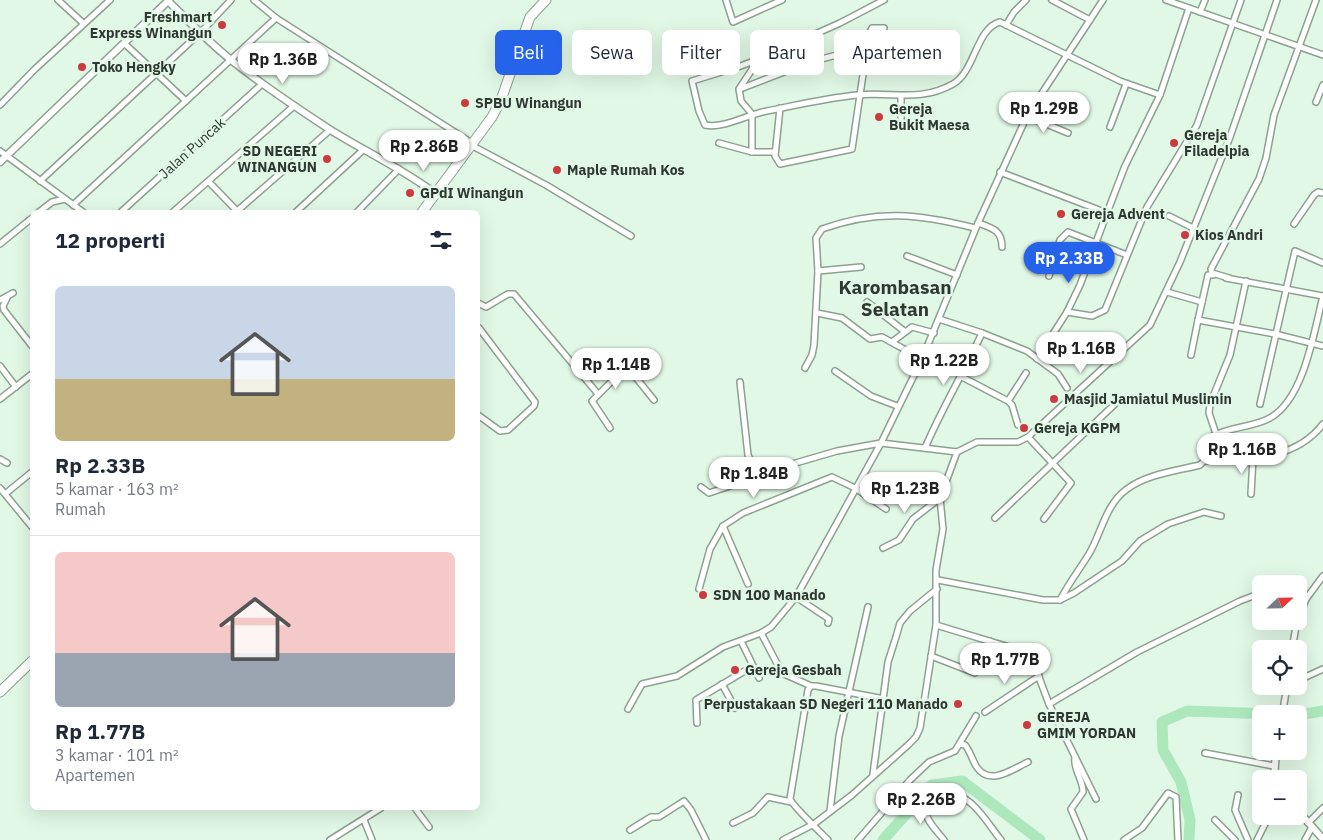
<!DOCTYPE html>
<html lang="id">
<head>
<meta charset="utf-8">
<style>
  :root { --surface:#fff; --page:#f2f2f3; --text:#1f2937; --muted:#747a83; --line:#e0e1e3; --accent:#2563eb }
  body { margin:0; font-family:"IBM Plex Sans",sans-serif; background:var(--page); color:var(--text); height:100vh; display:flex; flex-direction:column; font-size:19px; white-space:nowrap }
  * { box-sizing:border-box; margin:0 }
  p { font-size:16px; color:var(--muted) }
  .icon { flex:none; width:28px; height:28px; fill:none; stroke:currentColor; stroke-width:2; stroke-linecap:round; stroke-linejoin:round }
  .map { position:relative; flex:1; overflow:hidden }
  .drawer { position:absolute; left:30px; top:210px; width:450px; height:600px; display:flex; flex-direction:column; background:var(--surface); border-radius:8px; box-shadow:0 5px 20px #0002 }
  .drawer>* { flex:none }
  .hud { position:absolute; left:495px; top:30px; width:475px; height:45px; display:flex; gap:10px }
  .needle { width:32px; rotate:68deg }
  .fabs { position:absolute; left:1252px; top:575px; display:grid; gap:10px }
  .fabs a { display:grid; place-items:center; width:55px; height:55px; border-radius:8px; background:var(--surface); box-shadow:0 5px 20px #0002; font-size:25px }
  .price { position:absolute; translate:-50% -42px; padding:0 11px; border-radius:18px; background:#fff; color:#222; font-size:16px; line-height:32px; filter:drop-shadow(0 1px 2px #0008) }
  .price::after { content:''; position:absolute; left:50%; top:30px; width:15px; height:11px; margin-left:-8px; background:inherit; clip-path:polygon(0 0,100% 0,50% 100%) }
  .price.active { background:var(--accent); color:#fff }
  ul { padding:0; list-style:none }
  li { display:grid; align-content:center; gap:10px; height:265px; padding:0 25px }
  li+li { border-top:1px solid var(--line) }
  li span { display:grid; place-items:center; height:155px; border-radius:8px; color:#555 }
  li>.icon { margin-inline-start:auto }
  span .icon { width:90px; height:90px; fill:#fffc; stroke-width:1 }
  li b { font-size:21px }
  h2 { display:flex; justify-content:space-between; align-items:center; height:60px; padding:0 25px; font-size:21px }
  .chip { padding:0 18px; border-radius:8px; background:var(--surface); box-shadow:0 5px 20px #0002; font-size:18px; line-height:45px }
  .chip.active { background:var(--accent); color:#fff }
  .map>svg:first-child { display:block }
  .lines { fill:none; stroke-linecap:round; stroke-linejoin:round }
  .river { stroke:#ade8bd; stroke-width:11 }
  .minor-casing { stroke:#8ca191; stroke-width:8 }
  .tertiary-casing { stroke:#8ca191; stroke-width:9 }
  .trunk-casing { stroke:#8ca191; stroke-width:11 }
  .minor { stroke:#fff; stroke-width:5 }
  .tertiary { stroke:#fff; stroke-width:6 }
  .trunk { stroke:#fff; stroke-width:9 }
  .poi-dot { fill:#ca3a3e; stroke:#e1f8e6; stroke-width:2 }
  .labels { text-anchor:middle; dominant-baseline:central; stroke-width:5; stroke-linejoin:round; paint-order:stroke }
  .poi-label { font-size:14px; font-weight:bold; fill:#2f3731; stroke:#e1f8e6; text-anchor:start }
  .street-label { font-size:14px; fill:#2f3731; stroke:#e1f8e6 }
  .district-label { font-size:19px; font-weight:bold; fill:#2f3731; stroke:#e1f8e6 }
</style>
</head>
<body>
<div class="map">
<svg width="1323" height="840" viewBox="0 0 1323 840">
  <rect width="100%" height="100%" fill="#e1f8e6"/>
  <g class="lines">
    <g class="river">
      <path d="M1299 715 1323 711"/>
      <path d="M883 840 932 785 962 781 1040 840"/>
      <path d="M1189 840 1190 820 1181 782 1163 750 1162 722 1187 711 1273 714"/>
    </g>
    <g class="minor-casing">
      <g id="minor">
        <path d="M58 0 83 23"/>
        <path d="M254 0 276 18 472 143"/>
        <path d="M726 0 733 22 782 0"/>
        <path d="M1052 0 1090 20"/>
        <path d="M1166 0 1323 55"/>
        <path d="M1200 12 1205 0"/>
        <path d="M1006 25 1014 12 1026 0"/>
        <path d="M125 44 186 101"/>
        <path d="M759 59 738 67 692 81 699 111 705 125C724 129 748 114 767 111 797 105 827 98 857 95 892 91 919 103 953 84 975 72 976 28 1000 22L1120 81 1160 95"/>
        <path d="M740 89 810 62 867 47 905 50"/>
        <path d="M1017 98 1033 106"/>
        <path d="M1316 102 1323 85"/>
        <path d="M0 105 34 70 110 0"/>
        <path d="M780 108 775 156 780 164 852 149 869 34 872 28H884"/>
        <path d="M752 114 741 101 739 89 759 59 840 23 884 0"/>
        <path d="M1027 116 1068 133"/>
        <path d="M901 123V97"/>
        <path d="M1110 127 1126 84"/>
        <path d="M719 143 752 152H775"/>
        <path d="M471 145 546 185 631 236"/>
        <path d="M0 151 83 212"/>
        <path d="M752 152V114"/>
        <path d="M1000 172 1107 213 1125 166 1160 95 1189 8"/>
        <path d="M40 181 201 32 231 0"/>
        <path d="M209 182 237 211"/>
        <path d="M73 205 276 18"/>
        <path d="M39 212 52 202 65 199"/>
        <path d="M121 212 262 84"/>
        <path d="M173 212 294 106"/>
        <path d="M236 212 330 130"/>
        <path d="M296 212 363 150"/>
        <path d="M357 212 399 169"/>
        <path d="M1169 216 1193 228"/>
        <path d="M978 223C992 228 1002 230 1002 247"/>
        <path d="M1294 224 1314 195 1318 192 1323 193"/>
        <path d="M0 244 32 218"/>
        <path d="M907 256 957 275"/>
        <path d="M818 271 861 267"/>
        <path d="M1213 275H1208L1198 320 1275 334 1323 346"/>
        <path d="M1049 276 1060 240 1068 232 1127 255"/>
        <path d="M1226 278 1323 296"/>
        <path d="M1229 278 1212 273 1211 269 1259 179 1266 158 1274 115 1316 0"/>
        <path d="M1167 292 1202 302"/>
        <path d="M7 298 3 306 4 310 32 346"/>
        <path d="M0 300 13 293"/>
        <path d="M867 302 904 331"/>
        <path d="M478 303 486 307 508 294H514L598 394"/>
        <path d="M1067 312 1092 316 1105 310 1147 207 1197 125 1241 0"/>
        <path d="M817 313 842 318 870 339 882 337 922 359"/>
        <path d="M939 319 982 333 1027 351 1058 374 1067 388"/>
        <path d="M892 342 912 327 934 333"/>
        <path d="M1191 355 1198 320"/>
        <path d="M1037 359 1067 312 1080 285 1107 213"/>
        <path d="M0 366 16 387"/>
        <path d="M805 368 812 355 814 345 818 271 816 238 822 229C878 209 919 214 975 228"/>
        <path d="M835 371 871 396 897 406"/>
        <path d="M962 377 1008 401 1012 405 1018 425"/>
        <path d="M740 382 748 455C752 465 757 470 768 471L837 451 881 443 957 452 977 442H1018L1028 437 1150 325 1180 262 1230 137 1277 0"/>
        <path d="M0 399 32 374"/>
        <path d="M1008 401 1026 373"/>
        <path d="M1260 404 1295 251 1323 263"/>
        <path d="M478 415 500 431 508 430 534 406 535 402 479 328"/>
        <path d="M610 428 592 401 624 369H629L654 400"/>
        <path d="M1216 434 1209 413 1210 404 1230 355 1246 281"/>
        <path d="M1028 437 1071 483 1044 519"/>
        <path d="M925 448C942 408 964 372 982 333"/>
        <path d="M0 459 7 463"/>
        <path d="M1204 461C1247 458 1294 462 1323 424"/>
        <path d="M701 487 709 493 745 481 768 471"/>
        <path d="M0 488 32 527"/>
        <path d="M5 494 32 472"/>
        <path d="M1251 494 1253 458"/>
        <path d="M995 518 1117 402"/>
        <path d="M723 526 748 584"/>
        <path d="M883 548 899 540 913 519 940 498"/>
        <path d="M938 580 1043 600H1060L1074 593 1122 561 1140 541 1168 524 1204 512 1221 516"/>
        <path d="M699 589 710 549 723 526 743 513 832 477 855 488 886 509"/>
        <path d="M1299 596 1306 599"/>
        <path d="M796 597 829 619 828 623"/>
        <path d="M1060 600C1069 583 1079 570 1089 554 1102 532 1105 505 1127 489 1147 474 1176 471 1200 465L1204 461 1206 441 1211 437C1230 426 1252 428 1270 418 1304 399 1314 332 1323 296"/>
        <path d="M1299 617 1306 599 1323 576"/>
        <path d="M936 625 1022 651 1031 656 1049 704 1096 799"/>
        <path d="M761 633 782 673 811 686"/>
        <path d="M741 641 759 678"/>
        <path d="M1292 649 1297 621"/>
        <path d="M931 656 975 673 981 666 990 641"/>
        <path d="M1299 680 1323 669"/>
        <path d="M722 684 735 708"/>
        <path d="M1049 704 1137 652 1240 601 1261 593"/>
        <path d="M628 709 642 684 677 676 723 647 761 633 771 627 796 597 881 443 922 359 978 223 1027 116 1103 0"/>
        <path d="M1283 710 1287 686"/>
        <path d="M985 712 1039 676"/>
        <path d="M697 723 696 700 753 666"/>
        <path d="M960 744 965 745C970 751 972 759 976 766 989 787 1011 770 1028 762"/>
        <path d="M1205 753 1274 766"/>
        <path d="M1075 757C1073 770 1083 779 1083 792L1071 809 1084 840"/>
        <path d="M873 774 888 662 896 637 900 623 910 611 937 589"/>
        <path d="M1238 795 1235 810 1248 840"/>
        <path d="M415 808 429 827"/>
        <path d="M830 811 839 736 868 607"/>
        <path d="M364 820 372 840"/>
        <path d="M1215 820 1235 840"/>
        <path d="M733 823 753 813 768 797 791 802"/>
        <path d="M1308 823 1323 808"/>
        <path d="M630 830 651 817H659L684 801 691 810 706 840"/>
        <path d="M330 840 381 808"/>
        <path d="M783 840 814 824 852 795 907 746 916 737 920 728 936 625V570L943 529 940 498 957 452"/>
        <path d="M828 840C821 833 792 805 790 799L808 690 811 686H816L884 699"/>
        <path d="M858 840 910 780 929 762 955 751 976 716"/>
        <path d="M944 840C939 833 925 820 926 811 926 792 958 793 968 801 981 810 991 828 1001 840"/>
        <path d="M1124 840 1142 828 1168 793 1176 797 1178 840"/>
        <path d="M1257 840 1269 816"/>
        <path d="M1305 840 1312 827"/>
      </g>
    </g>
    <g class="tertiary-casing">
      <g id="tertiary">
        <path d="M168 1C190 22 211 45 235 63 265 87 297 108 329 129 364 151 403 169 436 194"/>
        <path d="M0 162 169 0"/>
        <path d="M1283 714V710"/>
        <path d="M1274 779 1276 751"/>
        <path d="M1299 812 1323 839"/>
      </g>
    </g>
    <g class="trunk-casing">
      <g id="trunk">
        <path d="M422 212 492 117 501 100 530 17 546 0"/>
        <path d="M0 692 32 661"/>
      </g>
    </g>
    <use href="#minor" class="minor"/>
    <use href="#tertiary" class="tertiary"/>
    <use href="#trunk" class="trunk"/>
  </g>
  <g class="poi-dot">
    <circle cx="222" cy="25" r="5"/>
    <circle cx="82" cy="67" r="5"/>
    <circle cx="465" cy="103" r="5"/>
    <circle cx="879" cy="117" r="5"/>
    <circle cx="1174" cy="143" r="5"/>
    <circle cx="327" cy="159" r="5"/>
    <circle cx="557" cy="170" r="5"/>
    <circle cx="410" cy="193" r="5"/>
    <circle cx="1061" cy="214" r="5"/>
    <circle cx="1185" cy="235" r="5"/>
    <circle cx="1054" cy="399" r="5"/>
    <circle cx="1024" cy="428" r="5"/>
    <circle cx="703" cy="595" r="5"/>
    <circle cx="735" cy="670" r="5"/>
    <circle cx="958" cy="704" r="5"/>
    <circle cx="1027" cy="725" r="5"/>
  </g>
  <g class="labels">
    <g class="poi-label">
      <text x="212" y="17" text-anchor="end">Freshmart<tspan x="212" dy="16">Express Winangun</tspan></text>
      <text x="92" y="67">Toko Hengky</text>
      <text x="475" y="103">SPBU Winangun</text>
      <text x="889" y="109">Gereja<tspan x="889" dy="16">Bukit Maesa</tspan></text>
      <text x="1184" y="135">Gereja<tspan x="1184" dy="16">Filadelpia</tspan></text>
      <text x="317" y="151" text-anchor="end">SD NEGERI<tspan x="317" dy="16">WINANGUN</tspan></text>
      <text x="567" y="170">Maple Rumah Kos</text>
      <text x="420" y="193">GPdI Winangun</text>
      <text x="1071" y="214">Gereja Advent</text>
      <text x="1195" y="235">Kios Andri</text>
      <text x="1064" y="399">Masjid Jamiatul Muslimin</text>
      <text x="1034" y="428">Gereja KGPM</text>
      <text x="713" y="595">SDN 100 Manado</text>
      <text x="745" y="670">Gereja Gesbah</text>
      <text x="948" y="704" text-anchor="end">Perpustakaan SD Negeri 110 Manado</text>
      <text x="1037" y="717">GEREJA<tspan x="1037" dy="16">GMIM YORDAN</tspan></text>
    </g>
    <g class="street-label">
      <text transform="translate(192 148) rotate(-42)">Jalan Puncak</text>
    </g>
    <g class="district-label">
      <text x="895" y="287">Karombasan<tspan x="895" dy="22">Selatan</tspan></text>
    </g>
  </g>
</svg>
<div class="fabs">
<a><svg class="needle" viewBox="-14 -14 28 28"><path d="M0-13l5 13h-10z" fill="#e53935"/><path d="M0 13l5-13h-10z" fill="#747a83"/></svg></a>
<a><svg class="icon" aria-label="locate" viewBox="0 0 24 24"><circle cx="12" cy="12" r="6"/><path d="M12 2v4M12 18v4M2 12h4M18 12h4"/></svg></a>
<a>+</a>
<a>−</a>
</div>
<b class="price" style="left:283px;top:85px">Rp 1.36B</b>
<b class="price" style="left:1044px;top:134px">Rp 1.29B</b>
<b class="price" style="left:424px;top:172px">Rp 2.86B</b>
<b class="price active" style="left:1069px;top:284px">Rp 2.33B</b>
<b class="price" style="left:1081px;top:374px">Rp 1.16B</b>
<b class="price" style="left:944px;top:386px">Rp 1.22B</b>
<b class="price" style="left:616px;top:390px">Rp 1.14B</b>
<b class="price" style="left:1242px;top:475px">Rp 1.16B</b>
<b class="price" style="left:754px;top:499px">Rp 1.84B</b>
<b class="price" style="left:905px;top:514px">Rp 1.23B</b>
<b class="price" style="left:1005px;top:685px">Rp 1.77B</b>
<b class="price" style="left:921px;top:825px">Rp 2.26B</b>
<div class="hud">
<a class="chip active">Beli</a>
<a class="chip">Sewa</a>
<a class="chip">Filter</a>
<a class="chip">Baru</a>
<a class="chip">Apartemen</a>
</div>
<section class="drawer">
<h2>12 properti<svg class="icon" aria-label="filters" viewBox="0 0 24 24"><path d="M4 7h16M4 17h16"/><circle cx="9" cy="7" r="2"/><circle cx="15" cy="17" r="2"/></svg></h2>
<ul>
<li><span style="background:linear-gradient(#c9d6e8 60%,#c2b280 0)"><svg class="icon" aria-label="home" viewBox="0 0 24 24"><path d="M3 11l9-7 9 7M6 9v11h12V9"/></svg></span><div><b>Rp 2.33B</b><p>5 kamar · 163 m²</p><p>Rumah</p></div></li>
<li><span style="background:linear-gradient(#f6c9c9 65%,#9aa5b1 0)"><svg class="icon" aria-label="home" viewBox="0 0 24 24"><path d="M3 11l9-7 9 7M6 9v11h12V9"/></svg></span><div><b>Rp 1.77B</b><p>3 kamar · 101 m²</p><p>Apartemen</p></div></li>
</ul>
</section>
</div>
</body>
</html>
